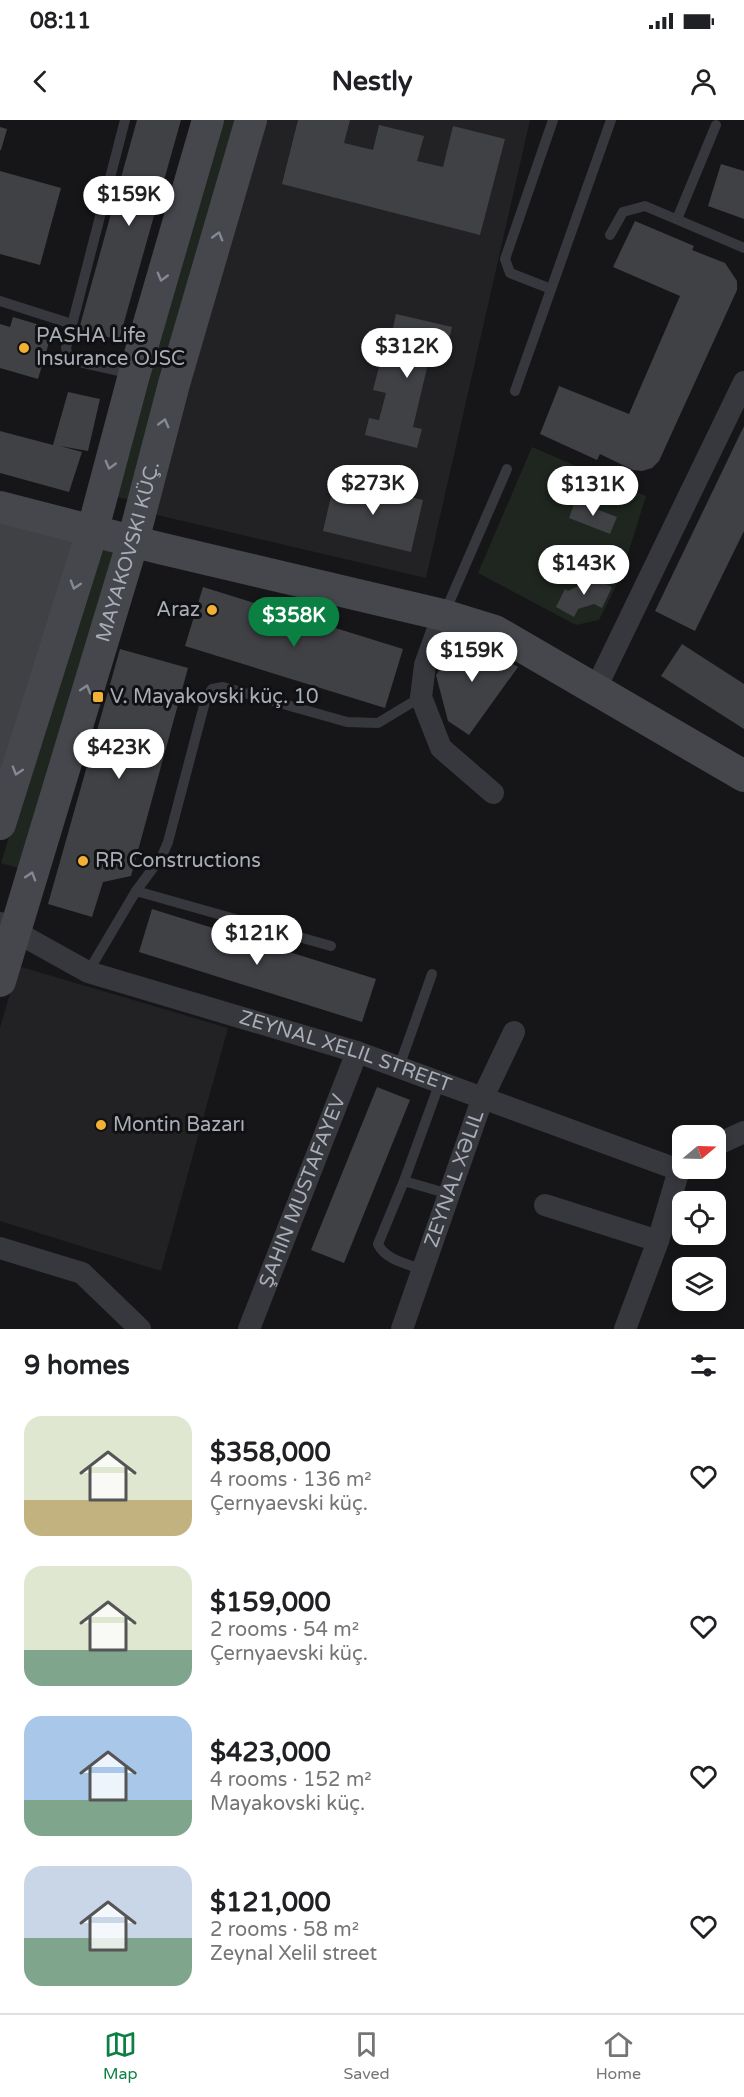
<!DOCTYPE html>
<html lang="en">
<head>
<meta charset="utf-8">
<style>
  :root { --surface:#fff; --page:#f6f6f6; --text:#202124; --muted:#757577; --line:#e0e0e0; --accent:#0b8043 }
  body { margin:0; font-family:"Varela Round",sans-serif; background:var(--page); color:var(--text); height:100vh; display:flex; flex-direction:column; font-size:22px; white-space:nowrap }
  * { box-sizing:border-box; margin:0 }
  p { font-size:20px; color:var(--muted) }
  .icon { flex:none; width:33px; height:33px; fill:none; stroke:currentColor; stroke-width:2; stroke-linecap:round; stroke-linejoin:round }
  .map { position:relative; height:1209px; overflow:hidden }
  .side { display:flex; flex-direction:column; background:var(--surface); flex:1 }
  .side>* { flex:none }
  .needle { width:39px; rotate:71deg }
  .controls { position:absolute; left:672px; top:1005px; display:grid; gap:12px }
  .controls a { display:grid; place-items:center; width:54px; height:54px; border-radius:12px; background:var(--surface); box-shadow:0 3px 9px #0003; font-size:30px }
  .price { position:absolute; translate:-50% -51px; padding:0 14px; border-radius:21px; background:#fff; color:#222; font-size:20px; line-height:39px; filter:drop-shadow(0 2px 3px #0008) }
  .price::after { content:''; position:absolute; left:50%; top:36px; width:18px; height:14px; margin-left:-9px; background:inherit; clip-path:polygon(0 0,100% 0,50% 100%) }
  .price.on { background:var(--accent); color:#fff }
  ul { padding:0; list-style:none }
  li { display:flex; align-items:center; gap:18px; height:150px; padding:0 24px }
  li span { display:grid; place-items:center; flex:none; width:168px; height:120px; border-radius:18px; color:#555 }
  li>.icon { margin-inline-start:auto }
  span .icon { width:72px; height:72px; fill:#fffc; stroke-width:1 }
  li b { font-size:26px }
  h2 { display:flex; justify-content:space-between; align-items:center; height:72px; padding:0 24px; font-size:26px }
  .status { display:flex; justify-content:space-between; align-items:center; height:42px; padding:0 30px; background:var(--surface); direction:ltr }
  .status svg { height:16px; fill:currentColor }
  header { display:flex; justify-content:space-between; align-items:center; height:78px; padding:0 24px; background:var(--surface); font-size:27px; font-weight:800 }
  .dock { display:flex; justify-content:space-around; align-items:center; height:84px; border-top:2px solid var(--line); background:var(--surface); font-size:16px; color:var(--muted) }
  .dock a { display:grid; justify-items:center; gap:3px }
  .dock .on { color:var(--accent) }
  .map>svg:first-child { display:block }
  .built { fill:#222225 }
  .green { fill:#1e261f }
  .building { fill:#404145 }
  .lines { fill:none; stroke-linecap:round; stroke-linejoin:round }
  .lane { stroke:#37383d; stroke-width:10 }
  .street { stroke:#37383d; stroke-width:22 }
  .secondary { stroke:#45474d; stroke-width:32 }
  .oneway { stroke:#858993 }
  .poi-dot { fill:#f2b134; stroke:#111113; stroke-width:2 }
  .labels { text-anchor:middle; dominant-baseline:central; stroke-width:6; stroke-linejoin:round; paint-order:stroke }
  .poi-label { font-size:20px; fill:#a8adb8; stroke:#111113; text-anchor:start }
  .street-label { font-size:20px; fill:#a8adb8; stroke:#111113 }
</style>
</head>
<body>
<div class="status"><b>08:11</b><svg viewBox="0 0 49 12"><path d="M0 12V9h3v3zM5 12V6h3v6zM10 12V3h3v9zM15 12V0h3v12zM26 1h20v11H26zM47 4h2v5h-2z"/></svg></div>
<header><svg class="icon" aria-label="back" viewBox="0 0 24 24"><path d="M15 5l-7 7 7 7"/></svg>Nestly<svg class="icon" aria-label="person" viewBox="0 0 24 24"><circle cx="12" cy="8" r="4"/><path d="M4 21q1-7 8-7t8 7"/></svg></header>
<div class="map">
<svg width="744" height="1209" viewBox="0 0 744 1209">
  <rect width="100%" height="100%" fill="#161618"/>
  <g class="built">
    <path d="M266 0H530L426 458 153 394Z"/>
    <path d="M18 846 228 908 161 1151 0 1101V908Z"/>
  </g>
  <g class="green">
    <path d="M219 0H242L130 380 110 375Z"/>
    <path d="M532 327 646 376 621 456 599 500 576 505 478 453Z"/>
    <path d="M100 418 120 425 21 749 1 743Z"/>
  </g>
  <g class="building">
    <path d="M137 0H181L119 220 79 209Z"/>
    <path d="M298 0H350L344 23 373 30 379 5 424 16 417 41 443 47 453 6 505 19 480 115 282 64Z"/>
    <path d="M0 7 7 9 1 30H0Z"/>
    <path d="M721 44 744 51V99L708 86Z"/>
    <path d="M0 51 61 68 40 145 0 134Z"/>
    <path d="M635 101 694 126 692 130 725 143 737 161V170L659 341 652 348 642 351 633 350 600 334 597 340 540 314 559 266 629 294 680 176 613 147Z"/>
    <path d="M396 194 452 207 445 238 430 235 413 307 422 309 417 328 365 315 369 298 379 300 386 273 373 270 381 239 395 243 400 219 391 217Z"/>
    <path d="M13 197 53 209 38 259 0 248V204L10 207Z"/>
    <path d="M68 272 100 279 88 331 60 326 82 332 69 372 0 353V311L53 325Z"/>
    <path d="M744 306V411L695 511 655 491Z"/>
    <path d="M335 359 423 380 411 432 323 411Z"/>
    <path d="M575 381 617 397 610 414 569 398Z"/>
    <path d="M0 391 79 411 0 666Z"/>
    <path d="M588 456 612 467 602 488 594 484 578 489 574 497 556 487 565 469 568 471 586 462Z"/>
    <path d="M203 467 403 529 385 588 185 526Z"/>
    <path d="M463 516 518 547 469 615 448 601 436 555Z"/>
    <path d="M682 524 744 564V609L661 556Z"/>
    <path d="M120 529 188 548 131 756 103 762 92 797 48 784Z"/>
    <path d="M152 789 376 859 362 902 139 832Z"/>
    <path d="M377 967 410 980 344 1143 311 1130Z"/>
  </g>
  <g class="lines">
    <g class="lane">
      <path d="M125 0 66 228 68 236 74 241 131 254"/>
      <path d="M677 99 716 5"/>
      <path d="M610 115 623 92 645 86 744 128"/>
      <path d="M551 169 510 153 505 139 553 0"/>
      <path d="M0 181 72 204"/>
      <path d="M515 271 611 0"/>
      <path d="M445 492 507 349"/>
      <path d="M136 771 162 736 168 722 206 578 212 569 223 567 347 602 378 603 421 577"/>
      <path d="M88 852 136 771 331 826"/>
      <path d="M399 947 432 854"/>
      <path d="M404 1061 440 962"/>
      <path d="M423 1150C408 1144 385 1140 378 1124L404 1061 449 1074"/>
    </g>
    <g class="street">
      <path d="M443 495 425 545 421 577 441 628 493 673"/>
      <path d="M596 568 744 262"/>
      <path id="s1" d="M0 803 88 852 357 932 679 1050"/>
      <path d="M716 1025 744 1012"/>
      <path d="M545 1085 658 1121"/>
      <path d="M0 1128 82 1153 140 1209"/>
      <path id="s2" d="M249 1209 357 932"/>
      <path id="s3" d="M402 1209 483 977 514 912"/>
      <path d="M625 1209 658 1121 679 1050 682 1048"/>
    </g>
    <g class="secondary">
      <path d="M0 387 155 427 443 495 495 511 744 656"/>
      <path d="M0 704 93 409 134 255 208 0"/>
      <path id="s4" d="M0 861 133 421 174 264 251 0"/>
    </g>
  </g>
  <defs><path id="oneway-chevron" d="M-2-3.5L2.5 0L-2 3.5" fill="none" stroke-width="1.6" stroke-linecap="round" stroke-linejoin="round" transform="scale(1.5)"/></defs>
  <g class="oneway">
    <use href="#oneway-chevron" transform="translate(218 116) rotate(-74)"/>
    <use href="#oneway-chevron" transform="translate(162 157) rotate(106)"/>
    <use href="#oneway-chevron" transform="translate(164 303) rotate(-75)"/>
    <use href="#oneway-chevron" transform="translate(110 345) rotate(105)"/>
    <use href="#oneway-chevron" transform="translate(75 465) rotate(107)"/>
    <use href="#oneway-chevron" transform="translate(86 569) rotate(-73)"/>
    <use href="#oneway-chevron" transform="translate(17 651) rotate(107)"/>
    <use href="#oneway-chevron" transform="translate(31 756) rotate(-73)"/>
  </g>
  <g class="poi-dot">
    <circle cx="24" cy="228" r="6"/>
    <circle cx="212" cy="490" r="6"/>
    <rect x="92" y="571" width="12" height="12" rx="3"/>
    <circle cx="83" cy="741" r="6"/>
    <circle cx="101" cy="1005" r="6"/>
  </g>
  <g class="labels">
    <g class="poi-label">
      <text x="36" y="216">PASHA Life<tspan x="36" dy="23">Insurance OJSC</tspan></text>
      <text x="200" y="490" text-anchor="end">Araz</text>
      <text x="110" y="577">V. Mayakovski küç. 10</text>
      <text x="95" y="741">RR Constructions</text>
      <text x="113" y="1005">Montin Bazarı</text>
    </g>
    <g class="street-label">
      <text stroke="none"><textPath href="#s4" startOffset="448">MAYAKOVSKI KÜÇ.</textPath></text>
      <text stroke="none"><textPath href="#s1" startOffset="370">ZEYNAL XELIL STREET</textPath></text>
      <text stroke="none"><textPath href="#s3" startOffset="159">ZEYNAL XƏLIL</textPath></text>
      <text stroke="none"><textPath href="#s2" startOffset="148">ŞAHIN MUSTAFAYEV</textPath></text>
    </g>
  </g>
</svg>
<div class="controls">
<a><svg class="needle" viewBox="-14 -14 28 28"><path d="M0-13l5 13h-10z" fill="#e53935"/><path d="M0 13l5-13h-10z" fill="#757577"/></svg></a>
<a><svg class="icon" aria-label="locate" viewBox="0 0 24 24"><circle cx="12" cy="12" r="6"/><path d="M12 2v4M12 18v4M2 12h4M18 12h4"/></svg></a>
<a><svg class="icon" aria-label="layers" viewBox="0 0 24 24"><path d="M12 4l9 5-9 5-9-5zM3 14l9 5 9-5"/></svg></a>
</div>
<b class="price" style="left:129px;top:107px">$159K</b>
<b class="price" style="left:407px;top:259px">$312K</b>
<b class="price" style="left:373px;top:396px">$273K</b>
<b class="price" style="left:593px;top:397px">$131K</b>
<b class="price" style="left:584px;top:476px">$143K</b>
<b class="price on" style="left:294px;top:528px">$358K</b>
<b class="price" style="left:472px;top:563px">$159K</b>
<b class="price" style="left:119px;top:660px">$423K</b>
<b class="price" style="left:257px;top:846px">$121K</b>
</div>
<section class="side">
<h2>9 homes<svg class="icon" aria-label="filters" viewBox="0 0 24 24"><path d="M4 7h16M4 17h16"/><circle cx="9" cy="7" r="2"/><circle cx="15" cy="17" r="2"/></svg></h2>
<ul>
<li><span style="background:linear-gradient(#dfe7d0 70%,#c2b280 0)"><svg class="icon" aria-label="home" viewBox="0 0 24 24"><path d="M3 11l9-7 9 7M6 9v11h12V9"/></svg></span><div><b>$358,000</b><p>4 rooms · 136 m²</p><p>Çernyaevski küç.</p></div><svg class="icon" aria-label="heart" viewBox="0 0 24 24"><path d="M12 20l-8-8c-3-5 5-10 8-4 3-6 11-1 8 4z"/></svg></li>
<li><span style="background:linear-gradient(#dfe7d0 70%,#7fa58c 0)"><svg class="icon" aria-label="home" viewBox="0 0 24 24"><path d="M3 11l9-7 9 7M6 9v11h12V9"/></svg></span><div><b>$159,000</b><p>2 rooms · 54 m²</p><p>Çernyaevski küç.</p></div><svg class="icon" aria-label="heart" viewBox="0 0 24 24"><path d="M12 20l-8-8c-3-5 5-10 8-4 3-6 11-1 8 4z"/></svg></li>
<li><span style="background:linear-gradient(#a9c7e8 70%,#7fa58c 0)"><svg class="icon" aria-label="home" viewBox="0 0 24 24"><path d="M3 11l9-7 9 7M6 9v11h12V9"/></svg></span><div><b>$423,000</b><p>4 rooms · 152 m²</p><p>Mayakovski küç.</p></div><svg class="icon" aria-label="heart" viewBox="0 0 24 24"><path d="M12 20l-8-8c-3-5 5-10 8-4 3-6 11-1 8 4z"/></svg></li>
<li><span style="background:linear-gradient(#c9d6e8 60%,#7fa58c 0)"><svg class="icon" aria-label="home" viewBox="0 0 24 24"><path d="M3 11l9-7 9 7M6 9v11h12V9"/></svg></span><div><b>$121,000</b><p>2 rooms · 58 m²</p><p>Zeynal Xelil street</p></div><svg class="icon" aria-label="heart" viewBox="0 0 24 24"><path d="M12 20l-8-8c-3-5 5-10 8-4 3-6 11-1 8 4z"/></svg></li>
</ul>
</section>
<nav class="dock">
<a class="on"><svg class="icon" aria-label="map" viewBox="0 0 24 24"><path d="M3 6l6-2 6 2 6-2v14l-6 2-6-2-6 2zM9 4v14M15 6v14"/></svg>Map</a>
<a><svg class="icon" aria-label="saved" viewBox="0 0 24 24"><path d="M7 4h10v16l-5-4-5 4z"/></svg>Saved</a>
<a><svg class="icon" aria-label="home" viewBox="0 0 24 24"><path d="M3 11l9-7 9 7M6 9v11h12V9"/></svg>Home</a>
</nav>
</body>
</html>
